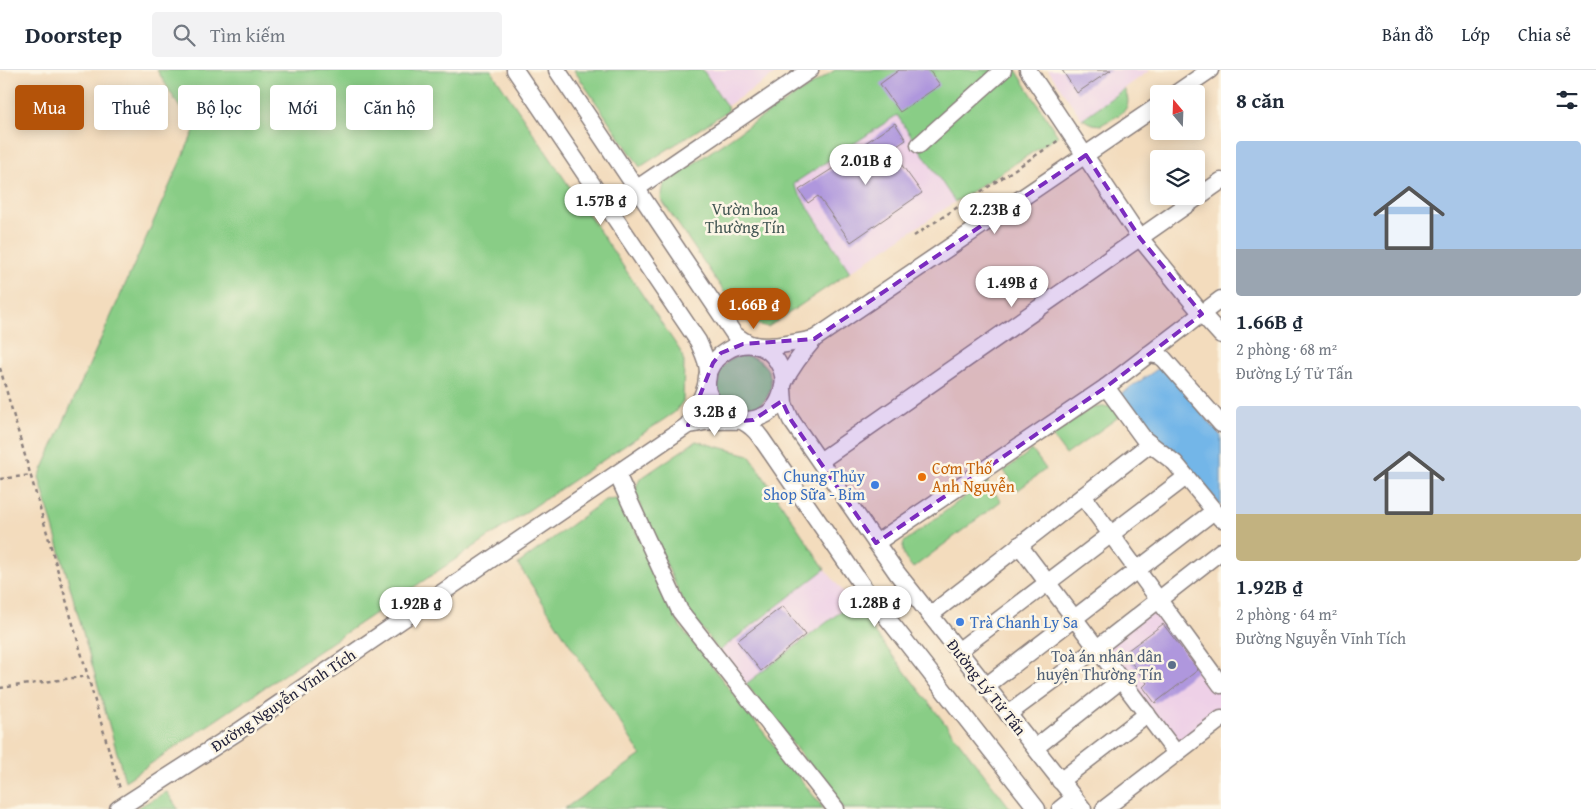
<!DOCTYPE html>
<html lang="vi">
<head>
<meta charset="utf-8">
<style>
  :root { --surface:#fff; --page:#f2f2f3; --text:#1f2937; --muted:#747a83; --line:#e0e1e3; --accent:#b45309 }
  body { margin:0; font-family:"Gentium Book Plus",serif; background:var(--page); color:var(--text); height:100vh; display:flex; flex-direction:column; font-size:19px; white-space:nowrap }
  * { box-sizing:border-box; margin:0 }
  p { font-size:16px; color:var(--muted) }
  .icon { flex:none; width:28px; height:28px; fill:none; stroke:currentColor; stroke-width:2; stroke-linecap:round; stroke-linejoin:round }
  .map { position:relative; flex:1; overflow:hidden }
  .details { display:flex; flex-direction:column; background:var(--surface); width:375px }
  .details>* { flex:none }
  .guide { position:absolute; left:15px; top:15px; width:475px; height:45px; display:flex; gap:10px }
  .needle { width:32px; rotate:341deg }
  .tools { position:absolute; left:1150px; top:15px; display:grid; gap:10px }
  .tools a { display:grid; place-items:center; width:55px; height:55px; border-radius:5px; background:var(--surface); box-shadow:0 2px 12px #0003; font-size:25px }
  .price { position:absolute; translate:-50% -42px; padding:0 11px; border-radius:18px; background:#fff; color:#222; font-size:16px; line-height:32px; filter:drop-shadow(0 1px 2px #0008) }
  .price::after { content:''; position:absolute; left:50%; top:30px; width:15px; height:11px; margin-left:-8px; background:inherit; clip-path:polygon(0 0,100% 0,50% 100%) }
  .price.active { background:var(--accent); color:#fff }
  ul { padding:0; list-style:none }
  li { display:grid; align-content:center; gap:10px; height:265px; padding:0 15px }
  li span { display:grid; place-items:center; height:155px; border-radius:5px; color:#555 }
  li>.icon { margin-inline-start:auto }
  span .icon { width:90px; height:90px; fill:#fffc; stroke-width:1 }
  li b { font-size:21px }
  h2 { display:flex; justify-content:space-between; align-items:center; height:60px; padding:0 15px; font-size:21px }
  .tag { padding:0 18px; border-radius:5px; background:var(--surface); box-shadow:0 2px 12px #0003; font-size:18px; line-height:45px }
  .tag.active { background:var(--accent); color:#fff }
  header { display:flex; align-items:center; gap:30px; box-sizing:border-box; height:70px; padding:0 25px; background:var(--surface); border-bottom:1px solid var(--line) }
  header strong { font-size:24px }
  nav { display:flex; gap:28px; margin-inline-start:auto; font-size:18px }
  .search { width:350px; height:45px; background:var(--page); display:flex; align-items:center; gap:12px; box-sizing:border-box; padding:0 18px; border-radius:5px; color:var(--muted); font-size:19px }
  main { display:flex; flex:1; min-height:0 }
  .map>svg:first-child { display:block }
  .built { fill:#eed0e7 }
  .green { fill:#89cd86; stroke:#567860 }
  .water { fill:#73b6e8; stroke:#4a6c92 }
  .building { fill:#af97dd }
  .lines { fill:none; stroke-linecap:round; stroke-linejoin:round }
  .minor-casing { stroke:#8a7f7c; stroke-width:19 }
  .path { stroke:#8a7f7c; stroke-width:2.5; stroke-dasharray:4 4; stroke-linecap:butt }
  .minor { stroke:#fff; stroke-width:16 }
  .marked { fill:#7b2cbf; fill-opacity:0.2; stroke:#7b2cbf; stroke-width:4; stroke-dasharray:10 6; stroke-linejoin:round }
  .food-dot { fill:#e8710a; stroke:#fcf5e5; stroke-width:2 }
  .shop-dot { fill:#3f7fe0; stroke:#fcf5e5; stroke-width:2 }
  .service-dot { fill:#5c6f8a; stroke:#fcf5e5; stroke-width:2 }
  .labels { text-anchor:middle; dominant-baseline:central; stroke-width:5; stroke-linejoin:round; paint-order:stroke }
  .park-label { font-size:16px; fill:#415552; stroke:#fcf5e5 }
  .food-label { font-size:16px; fill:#c56008; stroke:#fcf5e5; text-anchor:start }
  .shop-label { font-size:16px; fill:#366cbe; stroke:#fcf5e5; text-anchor:end }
  .service-label { font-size:16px; fill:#4e5e75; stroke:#fcf5e5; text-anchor:end }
  .street-label { font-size:16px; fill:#22223b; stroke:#fcf5e5 }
</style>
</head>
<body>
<header>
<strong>Doorstep</strong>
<div class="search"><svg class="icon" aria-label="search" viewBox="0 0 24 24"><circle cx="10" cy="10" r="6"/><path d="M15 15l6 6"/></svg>Tìm kiếm</div>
<nav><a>Bản đồ</a><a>Lớp</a><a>Chia sẻ</a></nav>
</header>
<main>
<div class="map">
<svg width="1221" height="739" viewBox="0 0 1221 739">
  <rect width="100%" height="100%" fill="#fcf5e5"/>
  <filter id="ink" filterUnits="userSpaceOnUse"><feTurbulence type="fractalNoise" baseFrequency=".02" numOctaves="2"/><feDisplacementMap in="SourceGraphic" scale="10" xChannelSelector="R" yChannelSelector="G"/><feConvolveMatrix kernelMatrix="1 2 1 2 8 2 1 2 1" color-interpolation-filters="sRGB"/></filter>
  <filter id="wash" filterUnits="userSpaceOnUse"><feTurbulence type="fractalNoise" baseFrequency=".0096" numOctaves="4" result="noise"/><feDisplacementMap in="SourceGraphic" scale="20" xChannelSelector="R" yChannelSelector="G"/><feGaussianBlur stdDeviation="1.12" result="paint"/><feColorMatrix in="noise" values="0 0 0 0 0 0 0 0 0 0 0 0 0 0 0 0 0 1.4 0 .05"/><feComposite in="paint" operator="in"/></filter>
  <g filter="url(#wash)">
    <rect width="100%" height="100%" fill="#f3dcbd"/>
    <g class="built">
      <path d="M703 0H781L727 36Z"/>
      <path d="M1048 0H1150L1082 49Z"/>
      <path d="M897 45 955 132 850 202 792 114Z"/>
      <path d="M825 499 852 533 746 614 719 581Z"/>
      <path d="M1159 530 1221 615V649L1176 683 1097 578Z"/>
    </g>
    <g class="green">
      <path d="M157 0H491L681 282 684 292 683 331 675 342 125 711 39 407 194 61Z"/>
      <path d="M574 0H703L729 40 640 97Z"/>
      <path d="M835 0H1016L1058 66 955 132 897 45 793 114 850 202 768 257 749 252 740 245 661 129 664 114 751 54Z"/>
      <path d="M1124 19C1136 41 1118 45 1101 55L1093 54 1082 49Z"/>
      <circle cx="744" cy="313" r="27"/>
      <path d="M1113 336 1120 346 1066 385 1052 366 1091 338Z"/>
      <path d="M696 371 749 385 825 499 719 581 685 536 635 424 636 417 640 409Z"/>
      <path d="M1032 380 1046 399 1018 420 1004 401Z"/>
      <path d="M986 411 1001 431 913 498C906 489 900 483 904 472Z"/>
      <path d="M617 429 623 434 680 556 824 739H564L641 685 518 494 605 430Z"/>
      <path d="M852 533 1011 739H843L746 614Z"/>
      <path d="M167 722 178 739H135Z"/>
    </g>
    <path class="water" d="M1162 296 1221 366V436L1185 393 1151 365 1118 326Z"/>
    <g id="blocks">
      <g class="building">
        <path d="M899 0H929L940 15 900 42 880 14Z"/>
        <path d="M1062 0H1111L1077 23Z"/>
        <path d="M895 53 906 70 891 80 922 123 851 172 818 126 808 133 799 120 857 83 855 80Z"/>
        <path d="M783 536 805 565 761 601 737 571Z"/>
        <path d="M1163 554 1198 600 1155 633 1143 617 1147 613 1124 583Z"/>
      </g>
    </g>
  </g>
  <g filter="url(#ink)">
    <use href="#blocks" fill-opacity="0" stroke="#8a7f7c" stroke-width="1"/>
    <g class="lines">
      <g class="minor-casing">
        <g id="minor">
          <path d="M515 0 698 271C702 281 708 291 708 302 709 317 695 342 688 355"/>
          <path d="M557 0 734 264C740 268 747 274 754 275 769 279 798 272 814 269"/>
          <path d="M1028 0 1140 168 1202 244 1221 265"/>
          <path d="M1175 24 1210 0"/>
          <path d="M919 75 1003 0"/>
          <path d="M636 119 810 0"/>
          <path d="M1149 284 1160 286 1164 289 1221 354"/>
          <path d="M784 312C792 296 802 283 814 269L1159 35"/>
          <path d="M1106 317 1144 369 1175 393 1221 449"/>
          <path d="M783 320 784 334 791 350 897 503 1083 739"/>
          <path d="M820 391 1221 111"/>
          <path d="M617 404 680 541 836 739"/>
          <path d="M1083 426 1221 615"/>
          <path d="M876 473 1106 317 1221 229"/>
          <path d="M1019 475 1176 683"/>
          <path d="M930 545 1150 374"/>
          <path d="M958 581 1186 407"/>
          <path d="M986 616 1214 441"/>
          <path d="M1008 644 1097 578 1221 481"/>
          <path d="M1035 678 1121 610"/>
          <path d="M1060 711 1147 644"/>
          <path d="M118 739 239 661 688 355C697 354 705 351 714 351 730 350 748 353 763 346 775 341 781 329 783 316 785 307 782 299 777 291 753 252 689 290 711 329 724 351 736 344 751 357 755 360 758 364 761 368L866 521 1037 739"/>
          <path d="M1060 739 1074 728"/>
          <path d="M1104 739 1221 649"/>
        </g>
      </g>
      <g class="path">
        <path d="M914 166 1059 70"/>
        <path d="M0 298 120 719"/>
        <path d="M0 409 31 405"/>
        <path d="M0 618 88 606"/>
      </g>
      <use href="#minor" class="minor"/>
    </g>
  </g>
  <path class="marked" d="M1086 85 1140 168 1202 244 1106 317 876 473 791 350 782 331 753 350 688 355 713 293 721 283 743 274 814 269Z"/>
  <circle class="food-dot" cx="922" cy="407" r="5"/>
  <g class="shop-dot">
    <circle cx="875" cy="415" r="5"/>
    <circle cx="960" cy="552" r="5"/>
  </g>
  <circle class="service-dot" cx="1172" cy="595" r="5"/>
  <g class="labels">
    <g class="park-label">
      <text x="745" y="139">Vườn hoa<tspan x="745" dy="18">Thường Tín</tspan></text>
    </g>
    <g class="food-label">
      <text x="932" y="398">Cơm Thố<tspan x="932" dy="18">Anh Nguyễn</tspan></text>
    </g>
    <g class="shop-label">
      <text x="865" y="406">Chung Thủy<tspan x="865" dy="18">Shop Sữa - Bỉm</tspan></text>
      <text x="970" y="552" text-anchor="start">Trà Chanh Ly Sa</text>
    </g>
    <g class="service-label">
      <text x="1162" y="586">Toà án nhân dân<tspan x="1162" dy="18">huyện Thường Tín</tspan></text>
    </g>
    <g class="street-label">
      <text transform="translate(987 617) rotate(52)">Đường Lý Tử Tấn</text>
      <text transform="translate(283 630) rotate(-34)">Đường Nguyễn Vĩnh Tích</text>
    </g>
  </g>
</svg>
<div class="tools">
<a><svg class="needle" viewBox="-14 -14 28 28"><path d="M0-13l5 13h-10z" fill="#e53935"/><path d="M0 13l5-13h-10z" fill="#747a83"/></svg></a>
<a><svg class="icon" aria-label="layers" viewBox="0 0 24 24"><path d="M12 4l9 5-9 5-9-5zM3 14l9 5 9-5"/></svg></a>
</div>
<b class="price" style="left:866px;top:116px">2.01B ₫</b>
<b class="price" style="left:601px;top:156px">1.57B ₫</b>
<b class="price" style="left:995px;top:165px">2.23B ₫</b>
<b class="price" style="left:1012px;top:238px">1.49B ₫</b>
<b class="price active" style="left:754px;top:260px">1.66B ₫</b>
<b class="price" style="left:715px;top:367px">3.2B ₫</b>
<b class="price" style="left:875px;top:558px">1.28B ₫</b>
<b class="price" style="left:416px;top:559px">1.92B ₫</b>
<div class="guide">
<a class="tag active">Mua</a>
<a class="tag">Thuê</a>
<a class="tag">Bộ lọc</a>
<a class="tag">Mới</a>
<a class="tag">Căn hộ</a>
</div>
</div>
<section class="details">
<h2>8 căn<svg class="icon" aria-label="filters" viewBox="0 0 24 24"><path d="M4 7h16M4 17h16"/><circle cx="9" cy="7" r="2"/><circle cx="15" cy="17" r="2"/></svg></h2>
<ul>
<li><span style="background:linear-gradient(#a9c7e8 70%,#9aa5b1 0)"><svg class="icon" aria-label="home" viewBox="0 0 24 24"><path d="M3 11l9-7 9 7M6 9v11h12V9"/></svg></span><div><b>1.66B ₫</b><p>2 phòng · 68 m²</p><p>Đường Lý Tử Tấn</p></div></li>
<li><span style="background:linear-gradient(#c9d6e8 70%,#c2b280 0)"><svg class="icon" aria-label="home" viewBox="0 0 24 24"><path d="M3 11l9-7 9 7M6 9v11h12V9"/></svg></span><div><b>1.92B ₫</b><p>2 phòng · 64 m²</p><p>Đường Nguyễn Vĩnh Tích</p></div></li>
</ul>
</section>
</main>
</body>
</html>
